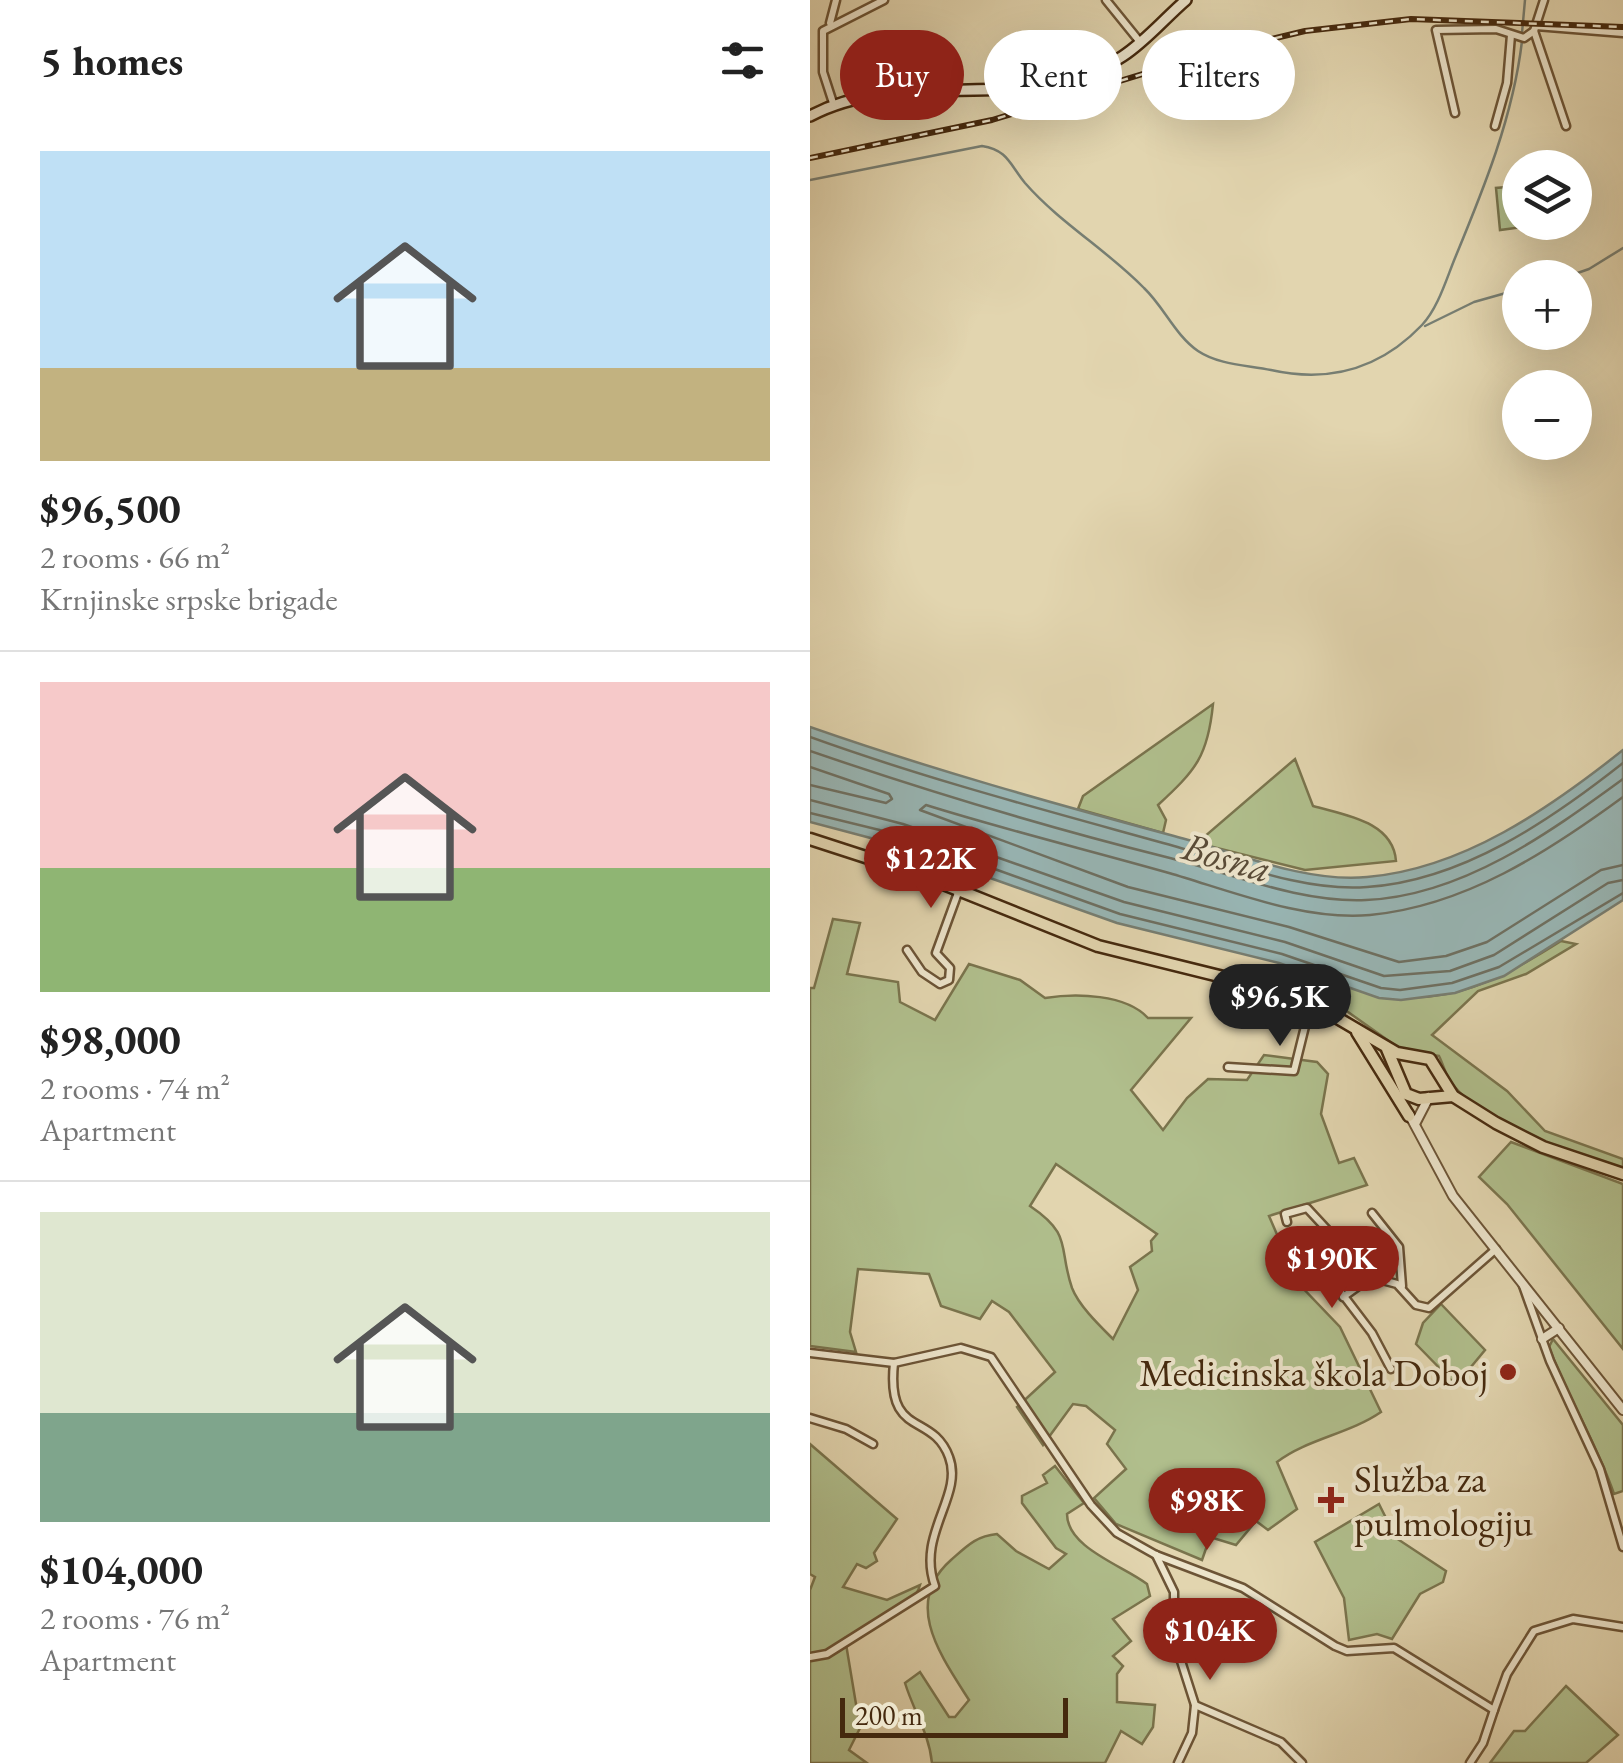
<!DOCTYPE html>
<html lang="en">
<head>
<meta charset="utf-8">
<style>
  :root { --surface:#fff; --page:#f6f6f6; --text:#222; --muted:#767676; --line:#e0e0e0; --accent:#8f2418 }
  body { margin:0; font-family:"EB Garamond",serif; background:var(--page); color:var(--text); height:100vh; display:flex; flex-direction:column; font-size:38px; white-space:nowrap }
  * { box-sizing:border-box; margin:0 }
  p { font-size:32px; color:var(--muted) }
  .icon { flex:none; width:55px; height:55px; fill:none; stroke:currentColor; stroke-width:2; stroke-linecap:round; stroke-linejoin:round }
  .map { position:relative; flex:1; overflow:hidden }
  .sheet { display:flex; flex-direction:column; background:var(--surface); width:810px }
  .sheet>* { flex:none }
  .guide { position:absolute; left:30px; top:30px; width:632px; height:90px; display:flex; gap:20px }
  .fabs { position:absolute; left:692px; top:150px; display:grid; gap:20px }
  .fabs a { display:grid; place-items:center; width:90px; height:90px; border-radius:50%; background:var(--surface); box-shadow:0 10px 40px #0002; font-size:50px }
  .scale { position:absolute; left:30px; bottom:25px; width:228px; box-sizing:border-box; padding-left:10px; border:5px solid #45290e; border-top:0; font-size:28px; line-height:35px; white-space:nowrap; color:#45290e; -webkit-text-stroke:8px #ece4cb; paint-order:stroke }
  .price { position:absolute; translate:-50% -85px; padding:0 22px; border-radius:35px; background:var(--accent); color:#fff; font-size:32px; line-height:65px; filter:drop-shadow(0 2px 5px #0008) }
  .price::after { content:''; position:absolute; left:50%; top:60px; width:30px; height:22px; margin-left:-15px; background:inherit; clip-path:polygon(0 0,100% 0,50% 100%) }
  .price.current { background:#222; color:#fff }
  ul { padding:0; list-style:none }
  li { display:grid; align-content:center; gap:20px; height:530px; padding:0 40px }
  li+li { border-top:2px solid var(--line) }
  li span { display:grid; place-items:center; height:310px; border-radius:0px; color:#555 }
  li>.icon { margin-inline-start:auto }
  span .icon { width:180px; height:180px; fill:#fffc; stroke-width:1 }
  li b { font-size:42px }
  h2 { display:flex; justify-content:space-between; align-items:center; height:120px; padding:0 40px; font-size:42px }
  .pill { padding:0 35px; border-radius:45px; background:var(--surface); box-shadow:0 10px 40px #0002; font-size:35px; line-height:90px }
  .pill.current { background:var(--accent); color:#fff }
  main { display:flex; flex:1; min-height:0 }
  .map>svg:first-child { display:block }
  .green { fill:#b0be8c; stroke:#7a744d; stroke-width:2.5; fill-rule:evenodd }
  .water { fill:#98b6b5; stroke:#777e72; stroke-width:2.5 }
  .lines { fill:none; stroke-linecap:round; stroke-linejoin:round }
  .shore { stroke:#6e7062; stroke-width:2.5 }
  .stream { stroke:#777e72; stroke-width:2.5 }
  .minor-casing { stroke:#6c5436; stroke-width:11 }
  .tertiary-casing { stroke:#6c5436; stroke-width:12 }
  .secondary-casing { stroke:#45290e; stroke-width:14 }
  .primary-casing { stroke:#45290e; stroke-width:15 }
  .minor { stroke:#ece4cb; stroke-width:6 }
  .tertiary { stroke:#ece4cb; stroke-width:8 }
  .secondary { stroke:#ece4cb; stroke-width:9 }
  .primary { stroke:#e2d5af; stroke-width:10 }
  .rail-casing { stroke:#45290e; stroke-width:6 }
  .rail { stroke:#ece4cb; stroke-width:2.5; stroke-dasharray:8; stroke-linecap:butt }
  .poi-dot { fill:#8f2418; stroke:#ece4cb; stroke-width:4 }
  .labels { text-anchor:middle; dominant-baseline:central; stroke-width:8; stroke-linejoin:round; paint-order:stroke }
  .poi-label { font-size:38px; fill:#45290e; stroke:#ece4cb; text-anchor:end }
  .water-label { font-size:40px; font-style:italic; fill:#5a4c38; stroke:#ece4cb }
</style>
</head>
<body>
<main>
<section class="sheet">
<h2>5 homes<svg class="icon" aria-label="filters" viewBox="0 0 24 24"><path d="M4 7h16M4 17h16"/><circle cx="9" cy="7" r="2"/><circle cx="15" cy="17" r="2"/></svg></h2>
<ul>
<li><span style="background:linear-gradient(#bfe0f5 70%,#c2b280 0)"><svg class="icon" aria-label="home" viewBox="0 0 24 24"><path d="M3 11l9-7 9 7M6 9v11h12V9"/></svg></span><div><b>$96,500</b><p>2 rooms · 66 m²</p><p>Krnjinske srpske brigade</p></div></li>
<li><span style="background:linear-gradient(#f6c9c9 60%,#8fb573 0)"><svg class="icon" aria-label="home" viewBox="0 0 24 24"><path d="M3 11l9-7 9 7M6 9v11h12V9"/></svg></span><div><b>$98,000</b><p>2 rooms · 74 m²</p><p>Apartment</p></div></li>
<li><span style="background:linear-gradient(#dfe7d0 65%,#7fa58c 0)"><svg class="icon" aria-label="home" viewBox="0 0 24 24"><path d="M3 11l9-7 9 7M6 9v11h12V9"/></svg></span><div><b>$104,000</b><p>2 rooms · 76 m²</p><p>Apartment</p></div></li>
</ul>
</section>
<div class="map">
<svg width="813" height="1763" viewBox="0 0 813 1763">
  <rect width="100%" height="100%" fill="#e2d5af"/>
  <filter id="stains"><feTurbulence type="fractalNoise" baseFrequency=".002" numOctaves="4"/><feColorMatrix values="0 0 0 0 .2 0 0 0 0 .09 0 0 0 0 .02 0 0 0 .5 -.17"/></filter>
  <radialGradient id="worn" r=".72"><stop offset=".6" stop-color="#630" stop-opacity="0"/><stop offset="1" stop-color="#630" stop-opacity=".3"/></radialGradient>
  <g class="green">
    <path d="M708 186 713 227 690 230 686 188Z"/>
    <path d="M403 704C398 756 386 770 348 805L356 820 353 833 268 809 273 796Z"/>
    <path d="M485 759 503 806C534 815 583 821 586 861L495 870 387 843Z"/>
    <path d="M23 919 50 923 37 974 88 982 90 1002 125 1020 159 964 210 980 235 998C266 993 316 994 338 1018H381L321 1090 353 1130 377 1098 398 1079 437 1080 454 1055 507 1062 518 1074 511 1114 529 1163 544 1158 557 1185 459 1216 488 1283 530 1327 571 1412C539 1434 497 1439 467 1462L487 1509 458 1530 446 1521 426 1545 400 1537 392 1560 306 1524 284 1498 316 1469 297 1444 305 1430 276 1406 263 1404 233 1445 207 1407 245 1372 199 1312 182 1301 170 1319 131 1306 119 1274 48 1269 40 1332 46 1352 0 1346V988H4ZM246 1164 347 1234 341 1241 342 1251 320 1267 328 1290 303 1339C290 1326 269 1306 262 1288 248 1247 263 1235 220 1206Z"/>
    <path d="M751 941 766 944 716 974 668 991 622 1035 697 1091 735 1131 813 1159V1168C760 1153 679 1128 643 1085 636 1077 634 1066 629 1056L593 1051 507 990 515 979C612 1015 666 995 751 941Z"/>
    <path d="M701 1142 813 1184V1349L697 1204 669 1177Z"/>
    <path d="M631 1304 675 1350 646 1385 606 1344 613 1323Z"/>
    <path d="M743 1339 813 1425V1491L804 1494C787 1443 757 1397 739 1347Z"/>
    <path d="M0 1444 87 1519 64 1553 67 1561 56 1568 47 1564 33 1587 77 1600 110 1585C102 1613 59 1627 35 1638L50 1728 39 1750 57 1763H0V1590L5 1577 0 1574Z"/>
    <path d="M245 1466 274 1503 257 1514C257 1548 314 1566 337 1584L340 1596 303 1619 321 1641 303 1656 313 1666 307 1674V1702L345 1705 343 1727 332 1744 311 1731 295 1763H122C119 1733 104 1712 95 1683L110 1672 139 1717H145L159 1700C131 1656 92 1603 141 1560 157 1546 166 1536 187 1534L206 1551 239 1569 256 1554 246 1548 212 1503V1496L237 1483 233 1475Z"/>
    <path d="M569 1504 586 1538 636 1571 633 1582 610 1594 582 1639 567 1634 539 1640 534 1598 505 1542Z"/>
    <path d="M756 1686 808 1735 776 1763H680L704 1731H715Z"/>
  </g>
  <path class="water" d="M0 727C120 769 242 803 364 836 425 852 494 883 557 877 653 869 740 808 813 750V900L694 976 645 993 591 1000 569 998 469 963 307 923 87 845 0 822Z"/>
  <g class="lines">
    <g class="shore">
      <path d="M0 737C119 780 242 812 364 846 424 863 493 892 557 887 652 881 741 820 813 763"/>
      <path d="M0 751C117 791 236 827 356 857 421 873 488 903 556 900 652 896 739 833 813 779"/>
      <path d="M0 767 79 794 82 799 76 803 0 785"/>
      <path d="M813 797C738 852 655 906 560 915 494 921 421 891 359 873 278 850 196 830 116 805L110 810 318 887 479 927 589 962 636 956 677 942 791 870 813 865"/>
      <path d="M0 800 93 824 314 902 475 942 574 976 640 971 684 955 798 883 813 880"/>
      <path d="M0 813 90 835 310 914 472 954 571 988 590 990 642 983 689 967 813 893"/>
    </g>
    <g class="stream">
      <path d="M712 33 715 0"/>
      <path d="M0 180 172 146C198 150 200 165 215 183 250 223 297 250 334 288 354 307 365 335 388 351 409 365 437 365 461 370 519 383 570 369 612 325 628 308 636 280 645 258 674 188 703 117 712 41"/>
      <path d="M753 278 779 269 813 248"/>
      <path d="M615 326 664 302 710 289"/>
    </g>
    <g class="minor-casing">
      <g id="minor">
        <path d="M296 0 330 42"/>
        <path d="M734 0 724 31 756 126"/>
        <path d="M20 23 26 0"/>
        <path d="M726 26 813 33"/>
        <path d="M24 106 13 72V31L74 0"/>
        <path d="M645 113 626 30 686 29 714 38 724 31"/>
        <path d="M685 126 697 83 701 35"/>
        <path d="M97 950 112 972 130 984 139 980 140 968 126 953 149 890"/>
        <path d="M418 1067 484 1071 501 1002"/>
        <path d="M562 1213 589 1247 592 1286"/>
        <path d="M477 1222 475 1214 497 1208 561 1277"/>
        <path d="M495 1245 562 1333 581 1369"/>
        <path d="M712 1283 740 1361 790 1469 813 1547"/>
        <path d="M533 1297 561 1277 587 1284 606 1305 619 1308 686 1249"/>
        <path d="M0 1353 84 1363 151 1348 181 1357 281 1505 307 1533 346 1555 433 1588 525 1646 537 1651 584 1648 684 1710 697 1674 724 1631 763 1619 813 1627"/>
        <path d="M0 1418 36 1429 63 1444"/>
        <path d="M346 1555 364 1592V1639L385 1705 471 1742 492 1763"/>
        <path d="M0 1657 17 1654 125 1586C106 1534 154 1496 139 1457 122 1411 76 1439 84 1363"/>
        <path d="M368 1763 382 1733 385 1705"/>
        <path d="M660 1763 673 1743 684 1710"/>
      </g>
    </g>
    <g class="tertiary-casing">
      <g id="tertiary">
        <path d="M599 1114 643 1196 813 1410"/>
        <path d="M605 1124 619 1097"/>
        <path d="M732 1339 749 1328"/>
      </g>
    </g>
    <g class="secondary-casing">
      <path id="secondary" d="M0 116C99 64 218 119 313 56 336 41 355 18 376 0"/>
    </g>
    <g class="primary-casing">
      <g id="primary">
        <path d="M0 839 111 875 288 946 490 996 587 1053 620 1059 643 1096 686 1123 733 1147 813 1174"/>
        <path d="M547 1032 599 1116"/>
        <path d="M577 1049 596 1094 609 1099 643 1096"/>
      </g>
    </g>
    <use href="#minor" class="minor"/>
    <use href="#tertiary" class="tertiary"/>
    <use href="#secondary" class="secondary"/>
    <use href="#primary" class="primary"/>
    <g class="rail-casing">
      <path id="rail" d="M0 158 182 120 395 55 495 31 601 19 813 27"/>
    </g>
    <use href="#rail" class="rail"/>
  </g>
  <g class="poi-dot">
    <circle cx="698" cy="1372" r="10"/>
    <path d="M516 1485h10v10h10v10h-10v10h-10v-10h-10v-10h10z"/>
  </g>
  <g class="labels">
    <g class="poi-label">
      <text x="678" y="1372">Medicinska škola Doboj</text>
      <text x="544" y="1478" text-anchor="start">Služba za<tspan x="544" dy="44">pulmologiju</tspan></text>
    </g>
    <g class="water-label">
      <text transform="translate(417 857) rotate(16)">Bosna</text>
    </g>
  </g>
  <rect width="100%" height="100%" filter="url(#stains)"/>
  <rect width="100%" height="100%" fill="url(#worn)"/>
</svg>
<div class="fabs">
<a><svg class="icon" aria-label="layers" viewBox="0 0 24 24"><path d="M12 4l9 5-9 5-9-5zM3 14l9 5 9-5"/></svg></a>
<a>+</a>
<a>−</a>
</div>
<div class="scale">200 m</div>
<b class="price" style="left:121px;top:911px">$122K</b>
<b class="price current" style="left:470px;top:1049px">$96.5K</b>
<b class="price" style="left:522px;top:1311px">$190K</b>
<b class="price" style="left:397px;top:1553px">$98K</b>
<b class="price" style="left:400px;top:1683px">$104K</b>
<div class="guide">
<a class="pill current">Buy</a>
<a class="pill">Rent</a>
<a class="pill">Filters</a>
</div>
</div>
</main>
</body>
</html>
